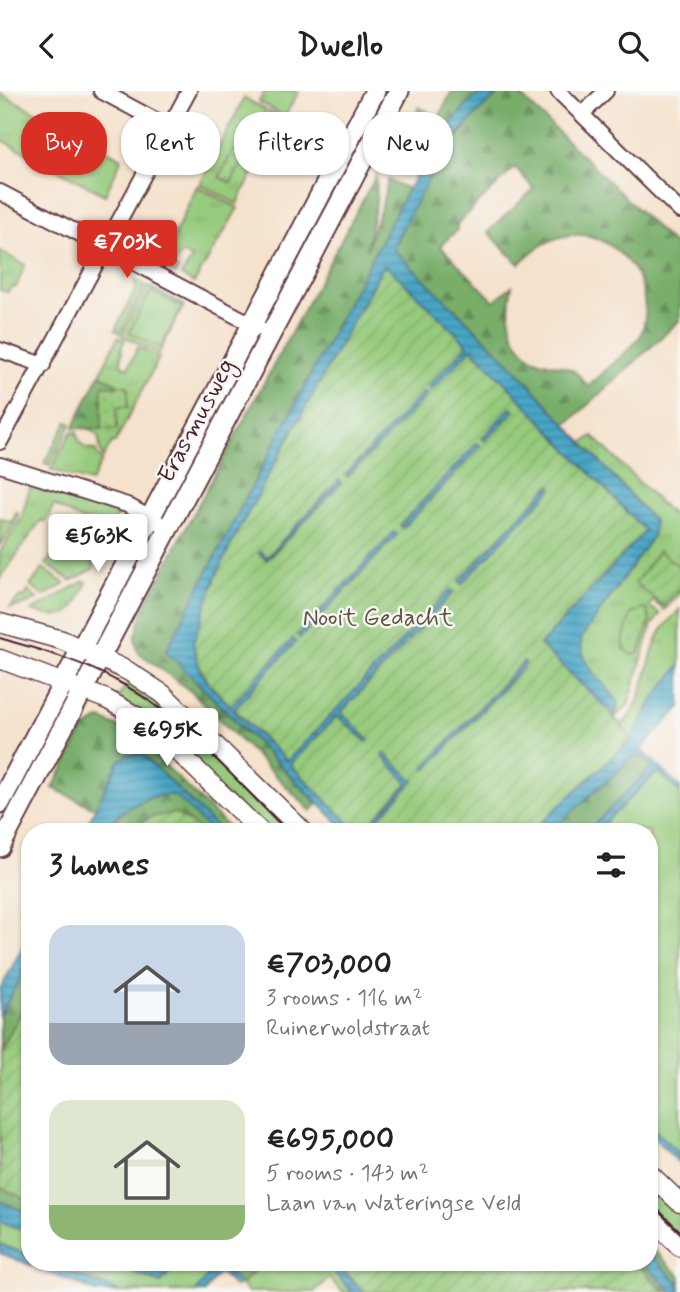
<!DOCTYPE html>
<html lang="en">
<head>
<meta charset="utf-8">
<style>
  :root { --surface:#fff; --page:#f6f6f6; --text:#222; --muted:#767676; --accent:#d93025 }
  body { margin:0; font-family:Mynerve,sans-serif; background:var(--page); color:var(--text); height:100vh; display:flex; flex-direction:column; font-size:26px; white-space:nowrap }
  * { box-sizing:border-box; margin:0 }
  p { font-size:23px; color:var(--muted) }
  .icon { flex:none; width:38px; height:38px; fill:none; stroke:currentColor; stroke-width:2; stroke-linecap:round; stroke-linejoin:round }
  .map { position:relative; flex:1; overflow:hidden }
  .drawer { position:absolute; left:21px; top:732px; width:637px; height:448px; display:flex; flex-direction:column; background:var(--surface); border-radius:28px; box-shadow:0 2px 5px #0004 }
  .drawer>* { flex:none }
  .banner { position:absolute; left:21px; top:21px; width:639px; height:63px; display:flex; gap:14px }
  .price { position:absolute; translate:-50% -60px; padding:0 16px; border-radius:7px; background:#fff; color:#222; font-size:23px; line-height:46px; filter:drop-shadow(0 2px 4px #0008) }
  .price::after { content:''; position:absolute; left:50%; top:42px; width:21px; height:16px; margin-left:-10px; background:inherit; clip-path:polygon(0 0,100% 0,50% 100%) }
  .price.on { background:var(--accent); color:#fff }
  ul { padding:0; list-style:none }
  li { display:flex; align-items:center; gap:21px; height:175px; padding:0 28px }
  li span { display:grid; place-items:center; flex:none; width:196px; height:140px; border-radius:21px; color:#555 }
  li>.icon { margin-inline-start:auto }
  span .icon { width:84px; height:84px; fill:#fffc; stroke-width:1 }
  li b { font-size:30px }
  h2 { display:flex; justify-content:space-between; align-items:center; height:84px; padding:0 28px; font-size:30px }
  .chip { padding:0 24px; border-radius:28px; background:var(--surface); box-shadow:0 2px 5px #0004; font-size:24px; line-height:63px }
  .chip.on { background:var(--accent); color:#fff }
  header { display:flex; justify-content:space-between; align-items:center; height:91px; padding:0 28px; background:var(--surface); font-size:32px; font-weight:700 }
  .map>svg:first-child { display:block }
  .grass { fill:url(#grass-tufts); stroke:#707453; stroke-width:2 }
  .forest { fill:url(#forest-firs); stroke:#61664b; stroke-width:2; fill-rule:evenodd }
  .park { fill:url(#park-dots); stroke:#707453; stroke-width:2 }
  .garden { fill:url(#garden-furrows); stroke:#707453; stroke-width:2 }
  .pitch { fill:#96ca7b; stroke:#707453; stroke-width:2 }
  .water { fill:url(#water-rules); stroke:#486278; stroke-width:2 }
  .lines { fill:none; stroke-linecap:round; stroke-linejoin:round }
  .minor-casing { stroke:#643c43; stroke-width:18 }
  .tertiary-casing { stroke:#643c43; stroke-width:21 }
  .secondary-casing { stroke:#643c43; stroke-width:23 }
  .minor { stroke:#fff; stroke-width:14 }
  .tertiary { stroke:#fff; stroke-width:18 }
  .secondary { stroke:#fff; stroke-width:19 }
  .tram { stroke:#4a1f2b; stroke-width:2 }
  .labels { text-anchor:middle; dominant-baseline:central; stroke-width:5; stroke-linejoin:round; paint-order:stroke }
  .street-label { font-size:24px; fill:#4a1f2b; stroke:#f6f6f2 }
  .park-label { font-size:24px; fill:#615243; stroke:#f6f6f2 }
</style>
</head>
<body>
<header><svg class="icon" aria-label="back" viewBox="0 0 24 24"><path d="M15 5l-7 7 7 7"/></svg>Dwello<svg class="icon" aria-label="search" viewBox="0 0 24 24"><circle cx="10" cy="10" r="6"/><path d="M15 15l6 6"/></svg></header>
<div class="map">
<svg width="680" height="1201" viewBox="0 0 680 1201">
  <defs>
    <pattern id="grass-tufts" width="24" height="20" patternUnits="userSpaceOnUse" patternTransform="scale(1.75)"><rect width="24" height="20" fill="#96ca7b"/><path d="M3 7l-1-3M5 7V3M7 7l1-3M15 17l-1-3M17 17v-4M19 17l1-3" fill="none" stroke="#83ad6a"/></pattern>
    <pattern id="forest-firs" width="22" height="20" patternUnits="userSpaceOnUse" patternTransform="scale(1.75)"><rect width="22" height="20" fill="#78ae6b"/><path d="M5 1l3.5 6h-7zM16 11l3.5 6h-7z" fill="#648d58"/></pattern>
    <pattern id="park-dots" width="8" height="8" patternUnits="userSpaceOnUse" patternTransform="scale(1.75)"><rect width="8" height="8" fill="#96ca7b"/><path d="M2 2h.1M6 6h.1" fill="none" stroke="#83ad6a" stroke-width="1.8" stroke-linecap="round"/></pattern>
    <pattern id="garden-furrows" width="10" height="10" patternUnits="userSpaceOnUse" patternTransform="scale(1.75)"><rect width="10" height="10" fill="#96ca7b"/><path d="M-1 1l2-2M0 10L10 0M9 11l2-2" fill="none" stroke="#83ad6a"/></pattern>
    <pattern id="water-rules" width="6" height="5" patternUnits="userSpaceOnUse" patternTransform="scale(1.75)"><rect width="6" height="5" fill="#47a6c6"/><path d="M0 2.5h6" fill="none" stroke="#3d87a1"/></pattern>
  </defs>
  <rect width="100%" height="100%" fill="#f6f6f2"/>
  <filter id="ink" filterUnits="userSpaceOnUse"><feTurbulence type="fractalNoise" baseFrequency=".0143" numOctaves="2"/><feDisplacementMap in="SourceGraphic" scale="14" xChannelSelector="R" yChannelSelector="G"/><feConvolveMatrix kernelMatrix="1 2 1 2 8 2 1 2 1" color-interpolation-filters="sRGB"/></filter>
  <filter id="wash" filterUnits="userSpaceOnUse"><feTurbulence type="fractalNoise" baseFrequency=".00686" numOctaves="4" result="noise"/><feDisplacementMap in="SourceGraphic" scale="28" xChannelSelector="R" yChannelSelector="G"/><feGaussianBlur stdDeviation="1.57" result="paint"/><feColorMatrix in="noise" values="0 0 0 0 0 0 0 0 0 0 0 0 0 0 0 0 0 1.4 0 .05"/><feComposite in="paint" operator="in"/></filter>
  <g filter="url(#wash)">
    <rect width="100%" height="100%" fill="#f5e2cc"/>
    <g class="grass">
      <path d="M265 0H299L285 25 259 11Z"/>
      <path d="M0 2 122 67 105 104 0 48Z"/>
      <path d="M244 7 266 19C263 37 233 49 262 65L237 113 200 93Z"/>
      <path d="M269 20 283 27 263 62 257 56 264 48 263 34 267 29Z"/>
      <path d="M197 95 238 117 194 192 181 185 192 168 182 162 173 175 178 178 176 183 160 175Z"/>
      <path d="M0 160 25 174 16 196H11L8 201 0 199Z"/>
      <path d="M136 189 145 194 120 242 115 239 137 196 134 193Z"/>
      <path d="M148 195 184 214 159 263 122 244Z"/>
      <path d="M118 246 125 249 122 254 121 274 128 277 138 256 159 267 115 352 112 351 103 367C95 354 106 345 88 338H117V316H128V295H119L100 283Z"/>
      <path d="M67 331 71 333 50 374 44 372Z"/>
      <path d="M71 341H77C78 354 84 358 96 359L97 364 102 370 91 391 51 379Z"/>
      <path d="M593 345 680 432V503L664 519 653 510 649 515 660 523 652 534 628 614 615 626 618 610C605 595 575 566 582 546L653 445 654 430 583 352Z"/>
      <path d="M30 396 118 423 106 442 54 414 45 431 41 429 0 488V461L21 428Z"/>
      <path d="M16 421H18L16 430 0 454V427L12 431Z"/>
      <path d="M59 453 95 472 92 479 71 490 46 473Z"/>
      <path d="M43 477 65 493 44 505 30 495Z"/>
      <path d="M84 490 87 491C70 525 71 531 32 520Z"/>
      <path d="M28 500 37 508 27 513 10 517 20 505 24 507Z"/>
      <path d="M680 518V574L654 607 632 648 621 635C646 612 645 573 659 544 664 534 673 526 680 518Z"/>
      <path d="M131 588 153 602 299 740H265L118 606Z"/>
      <path d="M649 1088 680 1118V1151L649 1121Z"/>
      <path d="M0 1130 30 1142V1165L0 1153Z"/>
      <path d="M44 1171H104L161 1192 179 1171H217L196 1201H120Z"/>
      <path d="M262 1171H324L353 1201H343L329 1187 314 1201H248L241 1194Z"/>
    </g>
    <g class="forest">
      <path d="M452 0H481L456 26 417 85 390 73 419 16 439 26Z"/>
      <path d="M501 0H516L680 160V229L566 334 510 272 393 158 421 98 432 80 477 22ZM515 76 534 98 488 141 519 173C546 144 585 131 617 160 635 176 643 191 645 216 646 224 644 239 639 247 627 263 603 280 588 295 583 290 578 282 572 279 562 273 546 274 535 268 508 252 506 222 512 195L494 210 440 155 457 139V133Z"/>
      <path d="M377 83 376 112 366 159 382 114 388 89 408 98 166 560 318 713 311 720 193 602 138 561 135 548 144 516 182 444Z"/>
      <path d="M100 283 119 294 102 296V338L73 337Z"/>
      <path d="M101 628 133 643 232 740H220L142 663 119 670 96 718 53 697 84 638Z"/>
      <path d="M640 664 653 676 588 740H551L634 665Z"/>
      <path d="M160 703H175L211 740H202L175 722 151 726 130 740H102L129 716Z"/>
      <path d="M30 869V905L0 960V925Z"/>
      <path d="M0 1096 30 1110V1123L0 1110Z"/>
      <path d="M649 1154 680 1185V1193L649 1162Z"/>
      <path d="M218 1171H262L241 1194Z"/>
      <path d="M635 1171H642L673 1201H666Z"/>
    </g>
    <g class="park">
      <path d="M51 46 64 48 68 53 67 56 53 59 46 55V49Z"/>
      <path d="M233 59 245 65 231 92 219 86Z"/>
      <path d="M102 295H128V316H117V338H102Z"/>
      <path d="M642 518 647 519 650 530 639 562 633 564 624 558V545L631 523Z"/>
    </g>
    <g class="garden">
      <path d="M383 175C399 179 425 211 438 224 509 294 577 367 645 440L540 554 607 617 632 648 532 740H357L209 593 196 568 193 552 194 544 217 483 238 440Z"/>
      <path d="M659 460 680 476V498L663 515 635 492Z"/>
      <path d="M175 722 202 740H130L151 726Z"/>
      <path d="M30 905V1110L0 1096V961Z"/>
      <path d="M334 1171H635L665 1201H365Z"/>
    </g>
    <g class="pitch">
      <path d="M151 200 182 216 160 257 129 241Z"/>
      <path d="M656 682 661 683 680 702V1064L649 1033V740H596Z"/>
    </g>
    <g class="water">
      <path d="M481 0 502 1C459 32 433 78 410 123 404 135 397 145 393 158L510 272 654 430 653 445 582 546C575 566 605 595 618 610L614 627 607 617 540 554 645 440 472 257 431 299 427 296 468 254 389 177 383 175 238 440 217 483 193 552 200 579 209 593 230 615 293 548 296 551 233 619 287 670 451 498 454 501 341 621 369 649 367 651 337 625 290 674 357 740H346L166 560 408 98 456 26Z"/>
      <path d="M423 301 427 304 347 386 345 384Z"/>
      <path d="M511 316 515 319 485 350 482 347Z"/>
      <path d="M477 352 481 355 403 437 400 434Z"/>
      <path d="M339 389 341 392 267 469 259 463 260 460 267 466Z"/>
      <path d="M550 394 553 397 462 493 459 490Z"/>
      <path d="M394 441 397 444 300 547 297 544Z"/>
      <path d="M523 571 526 573 426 679 424 676Z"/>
      <path d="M680 574V617L641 658 680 696V702L661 683 656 682 596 740H588L652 676 643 665H634L551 740H532L632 648 654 607Z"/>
      <path d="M384 662 414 690 367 740H363L408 692 382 665Z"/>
      <path d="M142 663 220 740H211L175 704C148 702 119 718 102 740H84L119 670 128 664Z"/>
      <path d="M30 841V869L0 925V899Z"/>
      <path d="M649 1033 680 1064V1073L649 1042Z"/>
      <path d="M0 1110 30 1123V1142L0 1130Z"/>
      <path d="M0 1153 30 1165V1171H44L120 1201H97L0 1162Z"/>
      <path d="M649 1162 680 1193V1201H673L642 1171H649Z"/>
      <path d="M104 1171H179L161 1192Z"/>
      <path d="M217 1171 239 1192 235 1196 219 1181 205 1201H196Z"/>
      <path d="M324 1171H334L365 1201H353Z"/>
    </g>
  </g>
  <g filter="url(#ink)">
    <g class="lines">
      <g class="minor-casing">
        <g id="minor">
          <path d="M101 0 170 37"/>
          <path d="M558 0 680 120"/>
          <path d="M583 22 606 0"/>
          <path d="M0 101 259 237"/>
          <path d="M0 259 43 274"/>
          <path d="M0 351 189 0"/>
          <path d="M0 374 127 414 168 437"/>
        </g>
      </g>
      <g class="tertiary-casing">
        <g id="tertiary">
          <path d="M0 532 62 549 128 580 163 603 303 740"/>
          <path d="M0 568 106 608 140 627 164 647 260 740"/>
          <path d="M649 1082 680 1112"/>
          <path d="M649 1125 680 1156"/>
        </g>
      </g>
      <g class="secondary-casing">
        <g id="secondary">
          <path d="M0 712 375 0"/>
          <path d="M0 756 399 0"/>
        </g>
      </g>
      <use href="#minor" class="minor"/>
      <use href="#tertiary" class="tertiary"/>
      <use href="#secondary" class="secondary"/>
      <g class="tram">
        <path d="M0 547C39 559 79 569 115 589 181 623 234 688 287 740"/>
        <path d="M649 1110 680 1140"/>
      </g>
    </g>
  </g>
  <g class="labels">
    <g class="street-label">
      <text transform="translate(197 330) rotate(-62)">Erasmusweg</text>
    </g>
    <g class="park-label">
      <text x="378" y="527">Nooit Gedacht</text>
    </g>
  </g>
</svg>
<b class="price on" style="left:127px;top:189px">€703K</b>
<b class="price" style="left:98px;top:483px">€563K</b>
<b class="price" style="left:167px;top:677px">€695K</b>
<div class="banner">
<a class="chip on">Buy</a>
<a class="chip">Rent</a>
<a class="chip">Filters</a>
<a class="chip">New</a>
</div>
<section class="drawer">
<h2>3 homes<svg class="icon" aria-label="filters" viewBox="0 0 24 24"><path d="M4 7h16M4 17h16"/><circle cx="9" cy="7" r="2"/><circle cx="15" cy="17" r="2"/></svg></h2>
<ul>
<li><span style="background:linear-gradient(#c9d6e8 70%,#9aa5b1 0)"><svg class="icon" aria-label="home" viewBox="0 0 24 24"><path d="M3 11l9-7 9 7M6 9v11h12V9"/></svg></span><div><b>€703,000</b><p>3 rooms · 116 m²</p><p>Ruinerwoldstraat</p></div></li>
<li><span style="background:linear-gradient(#dfe7d0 75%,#8fb573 0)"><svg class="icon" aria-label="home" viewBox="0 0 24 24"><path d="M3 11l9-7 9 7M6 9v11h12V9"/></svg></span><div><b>€695,000</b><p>5 rooms · 143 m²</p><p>Laan van Wateringse Veld</p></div></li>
</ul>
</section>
</div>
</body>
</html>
